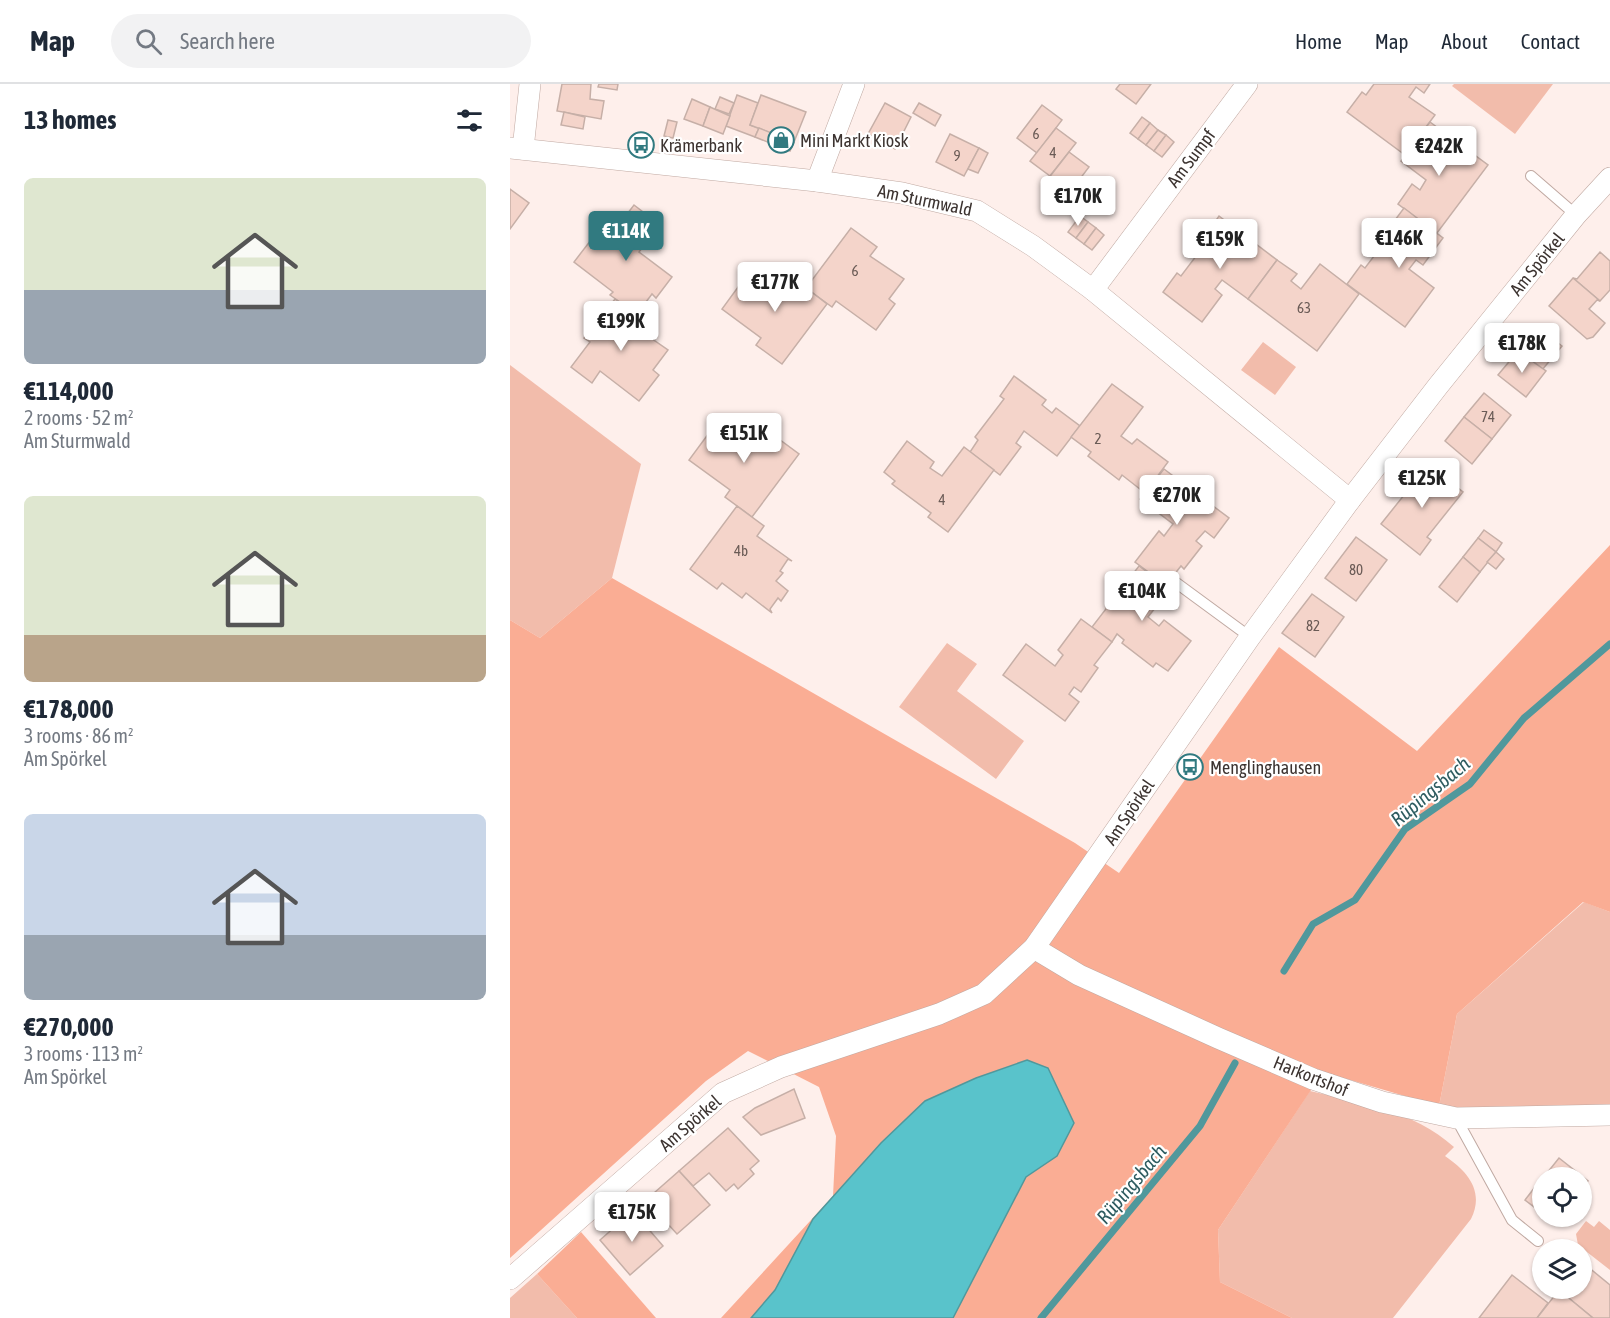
<!DOCTYPE html>
<html lang="en">
<head>
<meta charset="utf-8">
<style>
  :root { --surface:#fff; --page:#f2f2f3; --text:#1f2937; --muted:#747a83; --line:#e0e1e3; --accent:#317a80 }
  body { margin:0; font-family:"Asap Condensed",sans-serif; background:var(--page); color:var(--text); height:100vh; display:flex; flex-direction:column; font-size:22px; white-space:nowrap }
  * { box-sizing:border-box; margin:0 }
  p { font-size:20px; color:var(--muted) }
  .icon { flex:none; width:33px; height:33px; fill:none; stroke:currentColor; stroke-width:2; stroke-linecap:round; stroke-linejoin:round }
  .map { position:relative; flex:1; overflow:hidden }
  .panel { display:flex; flex-direction:column; background:var(--surface); width:510px }
  .panel>* { flex:none }
  .controls { position:absolute; left:1022px; top:1083px; display:grid; gap:12px }
  .controls a { display:grid; place-items:center; width:60px; height:60px; border-radius:50%; background:var(--surface); box-shadow:0 2px 4px #0004; font-size:30px }
  .price { position:absolute; translate:-50% -51px; padding:0 14px; border-radius:6px; background:#fff; color:#222; font-size:20px; line-height:39px; filter:drop-shadow(0 2px 3px #0008) }
  .price::after { content:''; position:absolute; left:50%; top:36px; width:18px; height:14px; margin-left:-9px; background:inherit; clip-path:polygon(0 0,100% 0,50% 100%) }
  .price.active { background:var(--accent); color:#fff }
  ul { padding:0; list-style:none }
  li { display:grid; align-content:center; gap:12px; height:318px; padding:0 24px }
  li span { display:grid; place-items:center; height:186px; border-radius:9px; color:#555 }
  li>.icon { margin-inline-start:auto }
  span .icon { width:108px; height:108px; fill:#fffc; stroke-width:1 }
  li b { font-size:26px }
  h2 { display:flex; justify-content:space-between; align-items:center; height:72px; padding:0 24px; font-size:26px }
  header { display:flex; align-items:center; gap:36px; box-sizing:border-box; height:84px; padding:0 30px; background:var(--surface); border-bottom:2px solid var(--line) }
  header strong { font-size:28px }
  nav { display:flex; gap:33px; margin-inline-start:auto; font-size:21px }
  .search { width:420px; height:54px; background:var(--page); display:flex; align-items:center; gap:15px; box-sizing:border-box; padding:0 21px; border-radius:33px; color:var(--muted); font-size:22px }
  main { display:flex; flex:1; min-height:0 }
  .map>svg:first-child { display:block }
  .green { fill:#f2bcab }
  .forest { fill:#faad94 }
  .water { fill:#59c3cb; stroke:#50989c; stroke-width:1.5 }
  .lines { fill:none; stroke-linecap:round; stroke-linejoin:round }
  .stream { stroke:#50989c; stroke-width:7 }
  .building { fill:#f4d4ca; stroke:#c6afa7; stroke-width:1.5 }
  .lane-casing { stroke:#c0a9a2; stroke-width:12 }
  .street-casing { stroke:#c0a9a2; stroke-width:22 }
  .lane { stroke:#fff; stroke-width:10 }
  .street { stroke:#fff; stroke-width:21 }
  .labels { text-anchor:middle; dominant-baseline:central; stroke-width:4.5; stroke-linejoin:round; paint-order:stroke }
  .number-label { font-size:15px; fill:#6a5b56 }
  .poi-label { font-size:18px; fill:#3c3330; stroke:#fff; text-anchor:start }
  .street-label { font-size:18px; fill:#3c3330; stroke:#fff }
  .water-label { font-size:20px; font-style:italic; fill:#2e5c60; stroke:#fff }
</style>
</head>
<body>
<header>
<strong>Map</strong>
<div class="search"><svg class="icon" aria-label="search" viewBox="0 0 24 24"><circle cx="10" cy="10" r="6"/><path d="M15 15l6 6"/></svg>Search here</div>
<nav><a>Home</a><a>Map</a><a>About</a><a>Contact</a></nav>
</header>
<main>
<section class="panel">
<h2>13 homes<svg class="icon" aria-label="filters" viewBox="0 0 24 24"><path d="M4 7h16M4 17h16"/><circle cx="9" cy="7" r="2"/><circle cx="15" cy="17" r="2"/></svg></h2>
<ul>
<li><span style="background:linear-gradient(#dfe7d0 60%,#9aa5b1 0)"><svg class="icon" aria-label="home" viewBox="0 0 24 24"><path d="M3 11l9-7 9 7M6 9v11h12V9"/></svg></span><div><b>€114,000</b><p>2 rooms · 52 m²</p><p>Am Sturmwald</p></div></li>
<li><span style="background:linear-gradient(#dfe7d0 75%,#b9a48a 0)"><svg class="icon" aria-label="home" viewBox="0 0 24 24"><path d="M3 11l9-7 9 7M6 9v11h12V9"/></svg></span><div><b>€178,000</b><p>3 rooms · 86 m²</p><p>Am Spörkel</p></div></li>
<li><span style="background:linear-gradient(#c9d6e8 65%,#9aa5b1 0)"><svg class="icon" aria-label="home" viewBox="0 0 24 24"><path d="M3 11l9-7 9 7M6 9v11h12V9"/></svg></span><div><b>€270,000</b><p>3 rooms · 113 m²</p><p>Am Spörkel</p></div></li>
</ul>
</section>
<div class="map">
<svg width="1100" height="1234" viewBox="0 0 1100 1234">
  <rect width="100%" height="100%" fill="#feefeb"/>
  <g class="green">
    <path d="M944 0H1043L1005 50 942 2Z"/>
    <path d="M753 258 786 283 765 311 731 286Z"/>
    <path d="M0 281 131 380 102 494 30 554 0 536Z"/>
    <path d="M437 559 467 580 447 607 514 657 486 695 389 623Z"/>
    <path d="M1074 818 1100 828V1024L951 1027 929 1022 947 930Z"/>
    <path d="M800 1007C852 1020 903 1026 944 1063L935 1072C957 1087 975 1107 961 1135L883 1234H782L710 1198 708 1146Z"/>
    <path d="M1076 1137 1084 1143 1089 1137 1100 1146V1186L1068 1161 1066 1150Z"/>
    <path d="M27 1190 67 1234H0V1214Z"/>
  </g>
  <g class="forest">
    <path d="M1100 461V828L1073 818 947 930 929 1022 813 988 708 1146 710 1198 782 1234H443L516 1093 547 1072 549 1010 538 985 517 976 466 994 415 1017 371 1059 303 1135 265 1206 241 1234H211L323 1112 326 1052 309 1003 238 967 196 997 0 1174V536L30 554 102 494 565 759 609 789 769 563 907 667Z"/>
    <path d="M71 1148 146 1234H67L27 1190Z"/>
  </g>
  <path class="water" d="M517 976 538 984 564 1039 547 1072 516 1093 443 1234H241L265 1206 303 1135 371 1059 415 1017 466 994Z"/>
  <g class="lines">
    <g class="stream">
      <path d="M774 887 803 840 845 816 895 745 960 700 1014 634 1100 560"/>
      <path d="M531 1234 690 1042 725 979"/>
    </g>
  </g>
  <g class="building">
    <path d="M52 0H81L80 15 94 17 91 35 47 27Z"/>
    <path d="M89 0H108L107 6 88 3Z"/>
    <path d="M610 0H641L626 20 606 5Z"/>
    <path d="M864 0H920L914 9 906 3 899 13 925 31 895 71 837 28 852 8 856 11Z"/>
    <path d="M227 11 248 19 240 41 249 44 245 53 216 42Z"/>
    <path d="M251 11 296 28 284 58 240 41Z"/>
    <path d="M210 13 224 19 219 30 205 25Z"/>
    <path d="M182 15 200 23 193 42 174 35Z"/>
    <path d="M375 19 401 33 385 65 358 50Z"/>
    <path d="M409 19 431 31 425 42 403 29Z"/>
    <path d="M532 21 552 36 527 69 507 54Z"/>
    <path d="M200 23 220 32 213 50 193 42Z"/>
    <path d="M54 28 75 33 73 45 51 41Z"/>
    <path d="M632 33 640 39 628 55 620 49Z"/>
    <path d="M158 36 167 38 163 54 154 52Z"/>
    <path d="M920 38 978 81 927 149 888 120 902 100 910 106 916 96 891 77Z"/>
    <path d="M640 39 648 46 636 61 628 55Z"/>
    <path d="M249 44 284 58 280 67 245 53Z"/>
    <path d="M546 44 566 59 540 92 520 77Z"/>
    <path d="M648 46 656 51 644 67 636 61Z"/>
    <path d="M440 50 469 64 454 92 426 78Z"/>
    <path d="M656 51 664 58 652 73 644 67Z"/>
    <path d="M469 64 478 69 468 89 458 85Z"/>
    <path d="M559 68 579 83 554 116 534 100Z"/>
    <path d="M0 105 19 119 0 145Z"/>
    <path d="M124 121 150 141 129 168 162 193 146 214 142 210 127 230 100 211 103 208 64 178 84 152 94 160Z"/>
    <path d="M894 124 933 154 913 181 906 176 899 185 924 204 895 243 837 200 851 181 855 184 883 147 879 144Z"/>
    <path d="M570 132 578 138 566 154 558 148Z"/>
    <path d="M709 132 767 176 738 215 712 196 705 205 712 211 692 238 653 208 667 189 671 192 699 155 695 152Z"/>
    <path d="M578 138 586 144 574 160 566 154Z"/>
    <path d="M341 144 367 163 360 172 394 195 379 215 385 220 366 246 326 217 322 223 296 204Z"/>
    <path d="M586 144 594 151 582 166 574 160Z"/>
    <path d="M1090 168 1100 177V206L1090 217 1063 194 1067 195Z"/>
    <path d="M767 176 787 190 781 197 791 205 810 180 849 210 807 267 738 215Z"/>
    <path d="M253 184 285 209 291 200 317 220 272 280 246 261 251 254 212 225 231 199 238 204Z"/>
    <path d="M1063 194 1090 217 1087 216 1079 225 1095 239 1083 253 1077 255 1039 222Z"/>
    <path d="M105 215 131 234 125 243 158 266 143 286 149 291 129 317 90 287 82 299 61 283 80 258 74 254Z"/>
    <path d="M1024 240 1052 262 1032 286 1004 265Z"/>
    <path d="M1008 267 1036 287 1016 313 988 291Z"/>
    <path d="M504 292 536 316 532 321 542 329 546 324 570 342 547 372 514 347 506 359 511 363 490 391 460 368 468 356 465 353 494 315 490 312Z"/>
    <path d="M602 300 633 323 611 352 622 360 627 355 658 378 635 409 612 391 609 396 578 372 581 368 561 353Z"/>
    <path d="M974 309 1001 331 982 355 954 333Z"/>
    <path d="M222 333 252 358 255 359 262 350 289 370 242 433 215 413 220 406 179 376 199 349 207 354Z"/>
    <path d="M954 333 982 355 962 380 935 357Z"/>
    <path d="M397 357 424 378 420 384 432 392 454 363 484 386 438 448 418 433 421 429 382 400 385 397 374 388Z"/>
    <path d="M918 381 953 408 917 453 921 456 910 471 871 440Z"/>
    <path d="M654 385 719 434 704 454 695 447 686 457 692 462 674 485 671 482 656 501 625 478 649 447 654 452 663 440 630 415Z"/>
    <path d="M227 422 254 442 247 452 282 477 278 475 270 487 273 489 266 497 278 507 271 517 268 514 260 525 262 529 236 509 232 514 212 499 207 505 180 485Z"/>
    <path d="M974 446 992 459 986 468 968 454Z"/>
    <path d="M846 453 877 476 846 517 815 494Z"/>
    <path d="M968 454 986 468 970 488 953 473Z"/>
    <path d="M986 468 994 475 986 485 977 478Z"/>
    <path d="M953 473 970 488 947 518 929 503Z"/>
    <path d="M629 482 660 505 638 533 649 542 654 536 681 557 658 587 646 579 643 583 612 559 614 556 607 550 602 558 582 543Z"/>
    <path d="M802 510 834 533 805 573 772 549Z"/>
    <path d="M571 535 602 558 584 581 588 584 571 608 564 603 559 610 569 618 555 637 493 591 516 560 545 582 553 571 548 566Z"/>
    <path d="M284 1005 295 1034 251 1051 233 1033 245 1024Z"/>
    <path d="M218 1044 249 1077 240 1085 244 1090 228 1105 224 1100 216 1107 199 1089 183 1102 169 1087Z"/>
    <path d="M1049 1074 1078 1097 1071 1106V1094H1033Z"/>
    <path d="M169 1087 200 1121 167 1150 136 1116Z"/>
    <path d="M1032 1094V1129L1015 1116Z"/>
    <path d="M123 1127 153 1162 120 1191 90 1156Z"/>
    <path d="M1072 1178 1100 1201V1234H1083L1049 1206 1071 1204Z"/>
    <path d="M1002 1191 1038 1219 1027 1234H969Z"/>
    <path d="M1049 1206 1083 1234H1027Z"/>
  </g>
  <g class="lines">
    <g class="lane-casing">
      <g id="lane">
        <path d="M1021 92 1066 131"/>
        <path d="M661 495 740 553"/>
        <path d="M946 1034 1002 1136 1028 1157"/>
      </g>
    </g>
    <g class="street-casing">
      <g id="street">
        <path d="M0 64 307 97 392 109 467 127 523 162 583 206 840 416"/>
        <path d="M13 65 20 0"/>
        <path d="M307 97 344 0"/>
        <path d="M583 206 737 0"/>
        <path d="M524 864 569 891 708 954 803 995 872 1018 946 1034 1100 1031"/>
        <path d="M0 1195 213 1009 271 983 429 930 474 910 524 864 740 553 840 416 928 302 1066 131 1100 94"/>
      </g>
    </g>
    <use href="#lane" class="lane"/>
    <use href="#street" class="street"/>
  </g>
  <defs>
    <g id="shop-ring" transform="scale(1.35)"><circle r="9.5" fill="#fff" stroke="#317a80" stroke-width="1.5"/><path d="M-5-2.5h2.3a2.7 3.5 0 0 1 5.4 0H5L5.5 6h-11ZM-1.5-2.5h3a1.5 2.3 0 0 0-3 0Z" fill="#317a80"/></g>
    <g id="bus-ring" transform="scale(1.35)"><circle r="9.5" fill="#fff" stroke="#317a80" stroke-width="1.5"/><path d="M-5-6H5V4H4V6H2V4H-2V6H-4V4H-5ZM-3.5-4V0h7V-4ZM-3.5 1.2v1.5H-2V1.2ZM2 1.2v1.5H3.5V1.2Z" fill="#317a80"/></g>
  </defs>
  <g fill-rule="evenodd">
    <use href="#shop-ring" x="271" y="56"/>
    <use href="#bus-ring" x="131" y="61"/>
    <use href="#bus-ring" x="680" y="683"/>
  </g>
  <g class="labels">
    <g class="number-label">
      <text x="526" y="49">6</text>
      <text x="543" y="68">4</text>
      <text x="447" y="71">9</text>
      <text x="345" y="186">6</text>
      <text x="794" y="223">63</text>
      <text x="978" y="332">74</text>
      <text x="588" y="354">2</text>
      <text x="432" y="415">4</text>
      <text x="231" y="466">4b</text>
      <text x="846" y="485">80</text>
      <text x="803" y="541">82</text>
    </g>
    <g class="poi-label">
      <text x="290" y="56">Mini Markt Kiosk</text>
      <text x="150" y="61">Krämerbank</text>
      <text x="700" y="683">Menglinghausen</text>
    </g>
    <g class="street-label">
      <text transform="translate(681 74) rotate(-53)">Am Sumpf</text>
      <text transform="translate(415 116) rotate(12)">Am Sturmwald</text>
      <text transform="translate(1027 180) rotate(-51)">Am Spörkel</text>
      <text transform="translate(619 728) rotate(-56)">Am Spörkel</text>
      <text transform="translate(801 992) rotate(22)">Harkortshof</text>
      <text transform="translate(180 1039) rotate(-41)">Am Spörkel</text>
    </g>
    <g class="water-label">
      <text transform="translate(920 707) rotate(-40)">Rüpingsbach</text>
      <text transform="translate(621 1100) rotate(-50)">Rüpingsbach</text>
    </g>
  </g>
</svg>
<div class="controls">
<a><svg class="icon" aria-label="locate" viewBox="0 0 24 24"><circle cx="12" cy="12" r="6"/><path d="M12 2v4M12 18v4M2 12h4M18 12h4"/></svg></a>
<a><svg class="icon" aria-label="layers" viewBox="0 0 24 24"><path d="M12 4l9 5-9 5-9-5zM3 14l9 5 9-5"/></svg></a>
</div>
<b class="price" style="left:929px;top:93px">€242K</b>
<b class="price" style="left:568px;top:143px">€170K</b>
<b class="price active" style="left:116px;top:178px">€114K</b>
<b class="price" style="left:889px;top:185px">€146K</b>
<b class="price" style="left:710px;top:186px">€159K</b>
<b class="price" style="left:265px;top:229px">€177K</b>
<b class="price" style="left:111px;top:268px">€199K</b>
<b class="price" style="left:1012px;top:290px">€178K</b>
<b class="price" style="left:234px;top:380px">€151K</b>
<b class="price" style="left:912px;top:425px">€125K</b>
<b class="price" style="left:667px;top:442px">€270K</b>
<b class="price" style="left:632px;top:538px">€104K</b>
<b class="price" style="left:122px;top:1159px">€175K</b>
</div>
</main>
</body>
</html>
